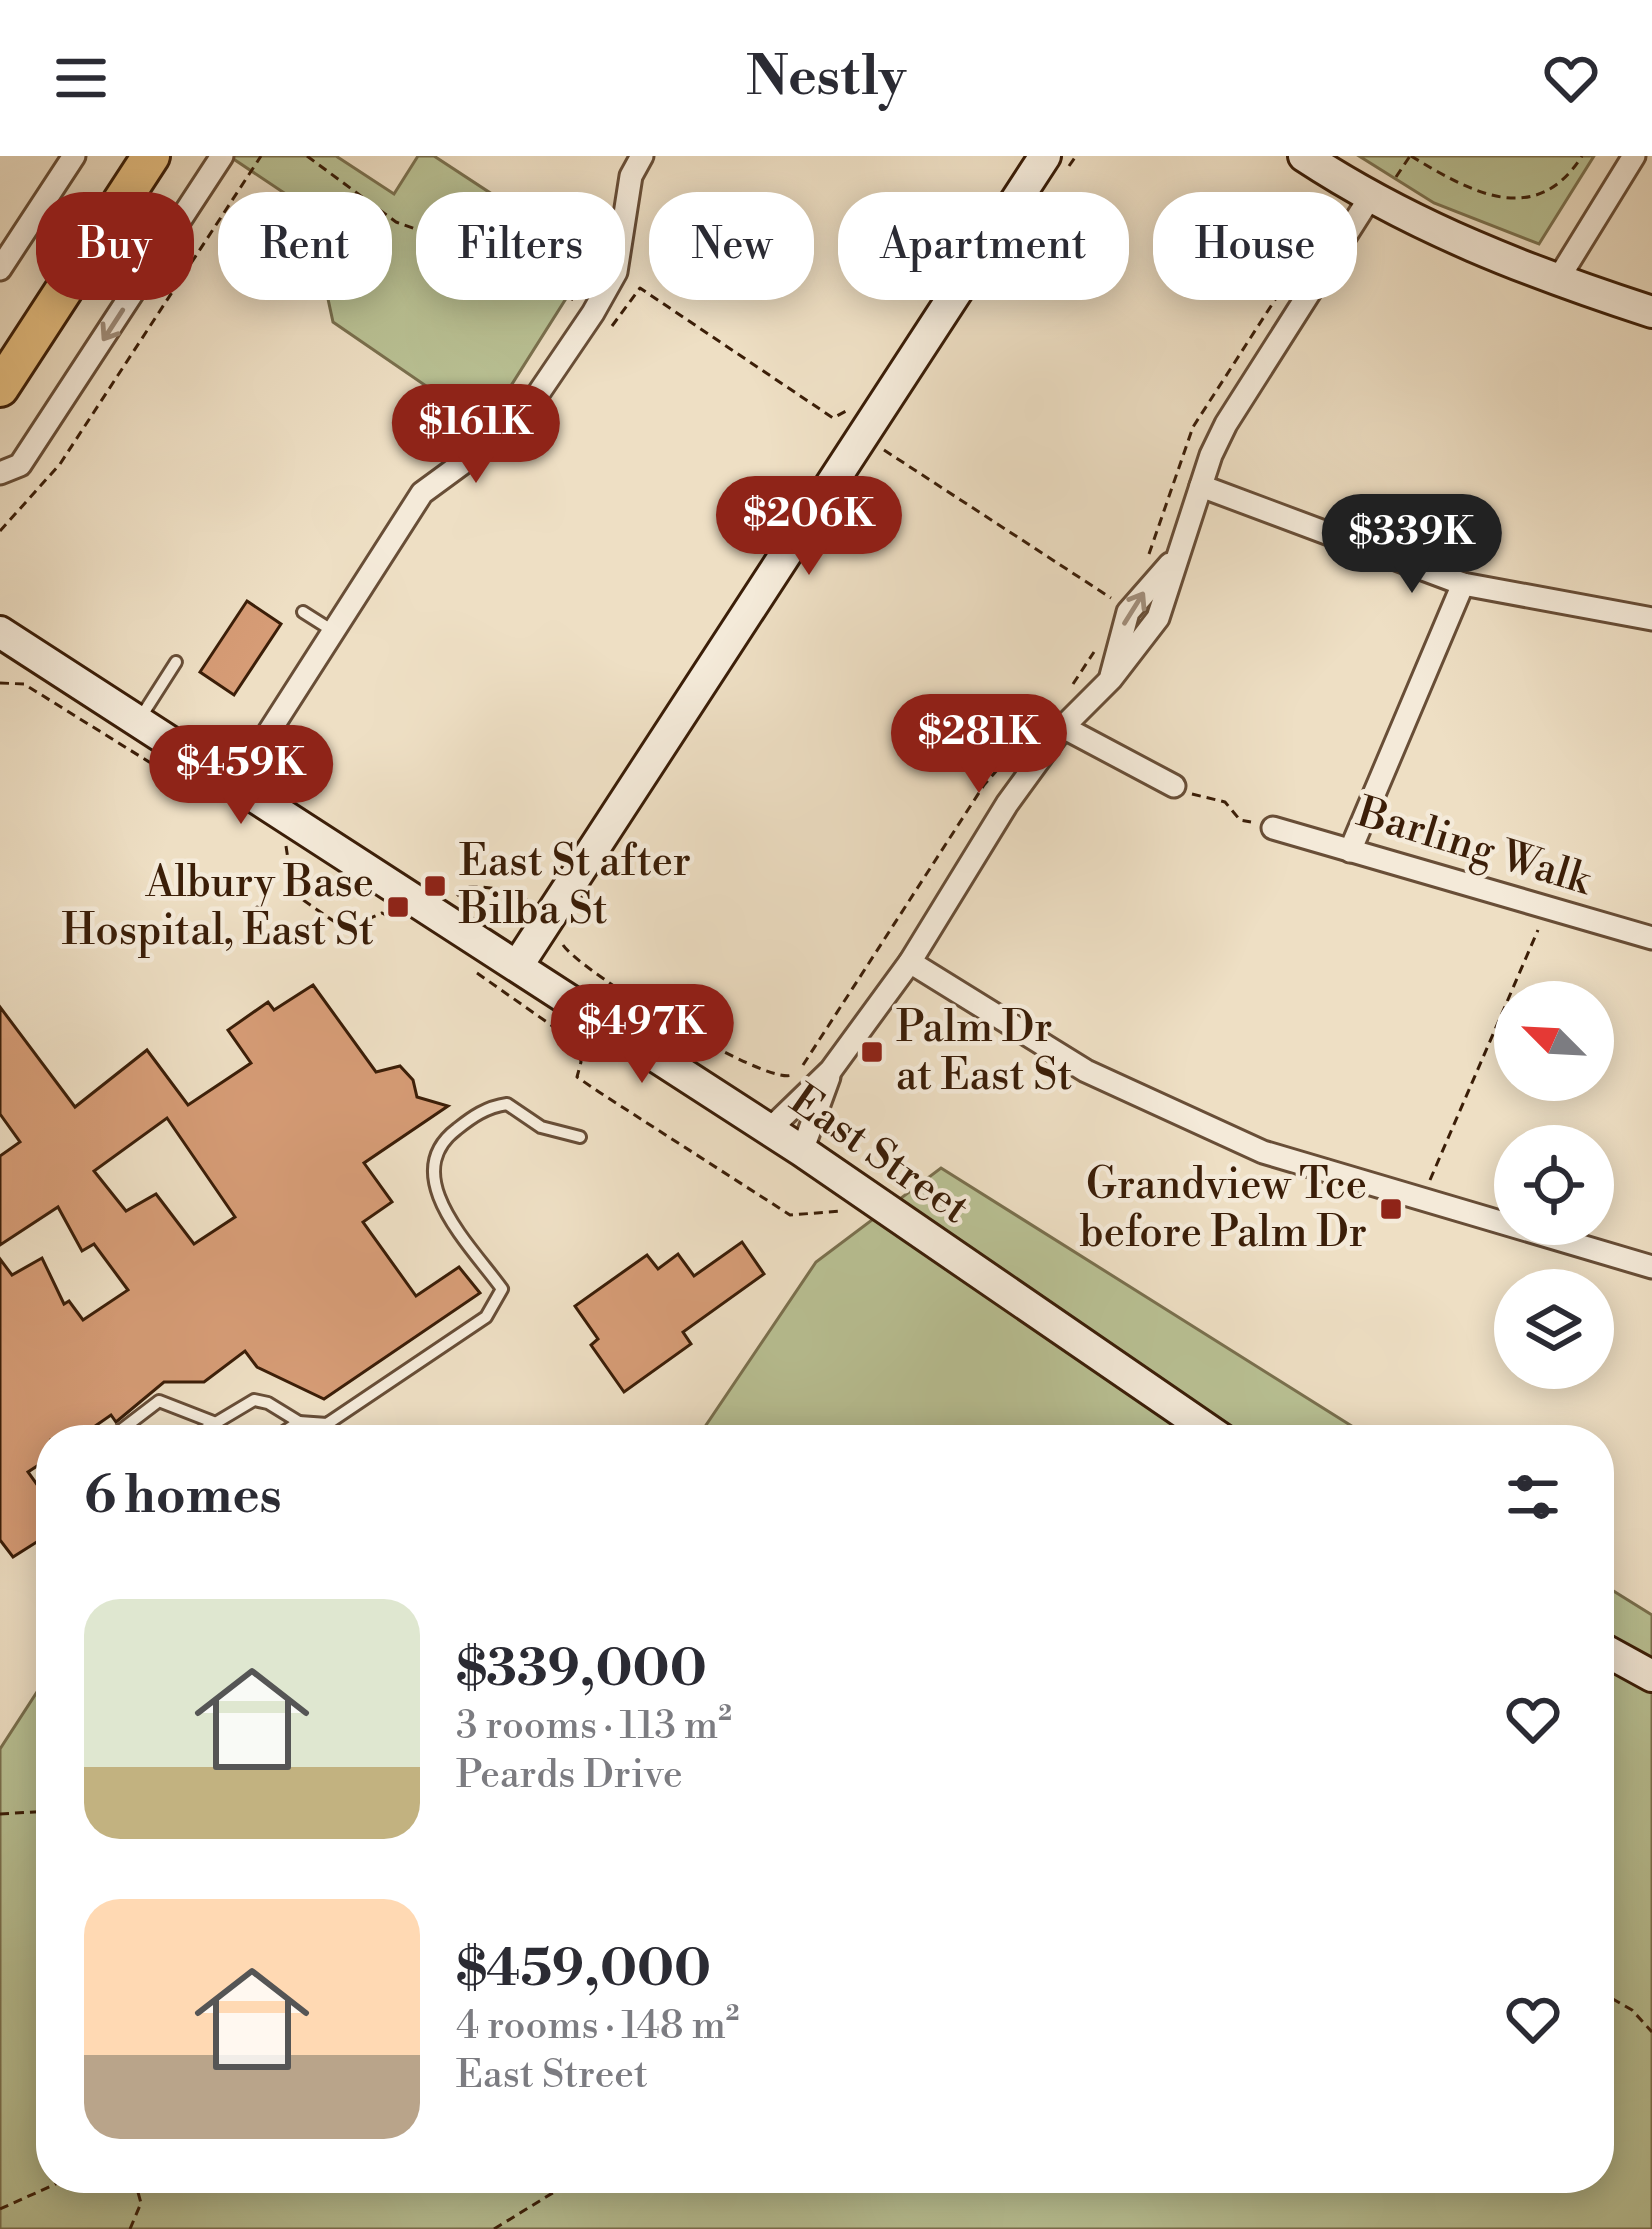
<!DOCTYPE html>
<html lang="en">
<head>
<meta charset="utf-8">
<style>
  :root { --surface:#fff; --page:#f2f2f3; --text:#2b2b33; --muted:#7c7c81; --accent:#8f2418 }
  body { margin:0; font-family:"Libre Bodoni",serif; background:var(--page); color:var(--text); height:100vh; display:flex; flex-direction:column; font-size:45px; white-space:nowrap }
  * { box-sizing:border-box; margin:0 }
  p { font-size:39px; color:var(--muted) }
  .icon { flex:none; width:66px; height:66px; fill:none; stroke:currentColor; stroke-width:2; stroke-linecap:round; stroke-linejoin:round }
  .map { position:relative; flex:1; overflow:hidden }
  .sheet { position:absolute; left:36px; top:1269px; width:1578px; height:768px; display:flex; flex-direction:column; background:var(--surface); border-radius:48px; box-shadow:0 6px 30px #0003 }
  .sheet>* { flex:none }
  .guide { position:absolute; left:36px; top:36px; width:1581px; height:108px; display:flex; gap:24px }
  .needle { width:78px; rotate:294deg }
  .buttons { position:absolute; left:1494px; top:825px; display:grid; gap:24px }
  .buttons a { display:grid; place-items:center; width:120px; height:120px; border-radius:50%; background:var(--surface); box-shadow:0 6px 30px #0003; font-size:60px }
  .price { position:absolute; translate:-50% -102px; padding:0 27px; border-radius:42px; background:var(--accent); color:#fff; font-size:39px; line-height:78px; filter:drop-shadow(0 3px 6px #0008) }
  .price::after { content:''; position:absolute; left:50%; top:72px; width:36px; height:27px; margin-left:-18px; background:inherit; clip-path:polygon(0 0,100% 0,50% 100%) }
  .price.active { background:#222; color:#fff }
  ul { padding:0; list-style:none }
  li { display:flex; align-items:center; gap:36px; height:300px; padding:0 48px }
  li span { display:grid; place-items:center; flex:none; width:336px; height:240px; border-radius:36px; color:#555 }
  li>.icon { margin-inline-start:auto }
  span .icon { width:144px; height:144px; fill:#fffc; stroke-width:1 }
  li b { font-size:51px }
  h2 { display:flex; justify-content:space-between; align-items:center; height:144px; padding:0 48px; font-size:51px }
  .chip { padding:0 42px; border-radius:48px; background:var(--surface); box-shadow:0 6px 30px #0003; font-size:42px; line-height:108px }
  .chip.active { background:var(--accent); color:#fff }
  header { display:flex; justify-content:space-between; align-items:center; height:156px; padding:0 48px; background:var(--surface); font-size:54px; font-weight:700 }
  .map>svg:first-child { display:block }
  .green { fill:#b9c194; stroke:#7a704e; stroke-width:3 }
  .building { fill:#d69c76; stroke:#3b1e08; stroke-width:3; fill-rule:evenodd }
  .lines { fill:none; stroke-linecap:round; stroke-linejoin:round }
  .lane-casing { stroke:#684e37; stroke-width:16 }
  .street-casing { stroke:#684e37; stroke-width:27 }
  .secondary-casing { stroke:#3b1e08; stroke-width:36 }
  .primary-casing { stroke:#3b1e08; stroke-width:42 }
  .path { stroke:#3b1e08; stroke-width:3; stroke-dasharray:9 6; stroke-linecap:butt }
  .lane { stroke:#f4ead9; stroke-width:10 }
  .street { stroke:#f4ead9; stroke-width:21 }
  .secondary { stroke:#f4ead9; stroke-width:30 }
  .primary { stroke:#e7c082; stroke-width:36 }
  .oneway { stroke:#a18e7b }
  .poi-dot { fill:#8f2418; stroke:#f4ead9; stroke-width:4.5 }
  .labels { text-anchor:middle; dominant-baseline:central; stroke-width:9; stroke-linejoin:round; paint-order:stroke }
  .street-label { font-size:42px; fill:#3b1e08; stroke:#f4ead9 }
  .poi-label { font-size:42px; fill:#3b1e08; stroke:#f4ead9; text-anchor:start }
</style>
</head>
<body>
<header><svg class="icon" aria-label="menu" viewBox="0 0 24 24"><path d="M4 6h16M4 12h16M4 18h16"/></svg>Nestly<svg class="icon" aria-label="heart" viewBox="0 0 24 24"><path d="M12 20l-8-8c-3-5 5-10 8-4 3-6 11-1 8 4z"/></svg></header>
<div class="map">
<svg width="1652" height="2073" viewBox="0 0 1652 2073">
  <rect width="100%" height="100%" fill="#eedfc4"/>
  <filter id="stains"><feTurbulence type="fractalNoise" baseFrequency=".00167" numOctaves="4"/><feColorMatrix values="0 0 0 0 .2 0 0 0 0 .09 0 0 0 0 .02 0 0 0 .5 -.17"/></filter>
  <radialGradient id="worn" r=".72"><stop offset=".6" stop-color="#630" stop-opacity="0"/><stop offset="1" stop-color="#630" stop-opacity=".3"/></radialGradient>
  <g class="green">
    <path d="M229 0H336L394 38 418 0H434L591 103 500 247 477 265 333 166 325 129 353 83Z"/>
    <path d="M1359 0H1594L1539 88 1434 47Z"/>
    <path d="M941 1012 1374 1284H696L816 1106Z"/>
    <path d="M1599 1426 1652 1459V2073H0V1593L37 1536 51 1535V2022H1599Z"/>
  </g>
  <g class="building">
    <path d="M247 445 281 468 234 539 200 516Z"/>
    <path d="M313 829 376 916 400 910 413 924 417 941 448 950 364 1007 392 1046 363 1066 416 1140 459 1111 480 1137 324 1243 257 1211 245 1195 204 1226H164L116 1266 111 1259 75 1284H51V1301L28 1316 51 1348V1377L13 1401 0 1384V1103L12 1119 42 1102 64 1148 69 1145 83 1164 128 1134 94 1088 82 1095 58 1051 0 1089V1000L20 986 0 958V851L75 951 147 894 188 949 251 907 228 874 268 846 274 854ZM167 962 235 1061 194 1088 156 1038 126 1055 94 1015Z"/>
    <path d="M742 1086 764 1118 683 1176 691 1188 624 1236 591 1189 598 1183 575 1150 647 1099 658 1113 678 1098 694 1120Z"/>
  </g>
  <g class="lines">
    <g class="lane-casing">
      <g id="lane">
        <path d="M303 456 333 475"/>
        <path d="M139 564 176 506"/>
        <path d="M108 1284 159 1245 213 1266"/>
        <path d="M187 1284 254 1244 268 1247 299 1266"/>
        <path d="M272 1284 299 1266 327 1268 486 1161 502 1133C472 1091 396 1019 457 973 472 961 486 951 507 948L541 971 580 981"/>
      </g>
    </g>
    <g class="street-casing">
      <g id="street">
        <path d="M0 113 74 0"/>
        <path d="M1557 125 1634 0"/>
        <path d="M0 317 20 309 222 0"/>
        <path d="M1201 330 1463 428 1652 463"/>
        <path d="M1111 520 1128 456 1170 408"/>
        <path d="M1063 571 1174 630"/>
        <path d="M235 629 422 337 519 266 593 157 616 116 631 20 642 0"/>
        <path d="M1273 672 1652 782"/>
        <path d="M1350 695 1463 428"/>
        <path d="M910 806 1086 915 1263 996 1652 1111"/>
        <path d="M769 974 831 914 910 806 1007 648 1063 571 1111 523 1158 462 1211 299 1226 268 1369 43"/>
        <path d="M802 995 829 921"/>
      </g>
    </g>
    <g class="secondary-casing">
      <g id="secondary">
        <path d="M1304 0C1412 71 1529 116 1652 156"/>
        <path d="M0 476 802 995 1223 1284"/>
        <path d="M518 809 1045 0"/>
        <path d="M1599 1491 1652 1520"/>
      </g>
    </g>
    <g class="primary-casing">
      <path id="primary" d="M0 232 151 0"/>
    </g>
    <g class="path">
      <path d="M307 0 396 66 421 75 464 108 482 116 526 118 574 144"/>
      <path d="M1411 0C1469 35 1535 74 1582 0"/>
      <path d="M1069 10 1076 0"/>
      <path d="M1396 21 1410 0"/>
      <path d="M612 170 640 132 833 262 846 255"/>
      <path d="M884 294 1111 442"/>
      <path d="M0 375 60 308 261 0"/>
      <path d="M1149 398 1193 271 1329 60 1328 42"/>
      <path d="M0 527 24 528 170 619"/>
      <path d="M1073 528 1094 496"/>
      <path d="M1192 638 1225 646 1240 664 1251 666"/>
      <path d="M286 690 293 737 345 773 382 757 393 763"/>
      <path d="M457 740 467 731C490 730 511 734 530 746"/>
      <path d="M563 789C580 815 765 930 792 919"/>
      <path d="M477 817 578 888 581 906 577 921 599 936 790 1059 842 1055"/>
      <path d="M803 909 984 629 1035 571"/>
      <path d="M1430 1024 1538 774"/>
      <path d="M0 1658 51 1655"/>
      <path d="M1599 1835 1632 1854 1652 1876"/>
      <path d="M0 2053 69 2022"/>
      <path d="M130 2073 141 2047 134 2022"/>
      <path d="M494 2073 577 2022"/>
    </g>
    <use href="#lane" class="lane"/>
    <use href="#street" class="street"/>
    <use href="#secondary" class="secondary"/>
    <use href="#primary" class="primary"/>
  </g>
  <defs><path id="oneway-shaft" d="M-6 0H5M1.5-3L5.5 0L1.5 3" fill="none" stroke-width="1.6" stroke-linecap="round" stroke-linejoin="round" transform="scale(3)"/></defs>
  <g class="oneway">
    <use href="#oneway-shaft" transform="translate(113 169) rotate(123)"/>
    <use href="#oneway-shaft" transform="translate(1134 452) rotate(-58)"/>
  </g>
  <g class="poi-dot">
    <rect x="423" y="718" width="24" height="24" rx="6"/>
    <rect x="386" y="739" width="24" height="24" rx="6"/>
    <rect x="860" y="884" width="24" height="24" rx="6"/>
    <rect x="1379" y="1041" width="24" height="24" rx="6"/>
  </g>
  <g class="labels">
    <g class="street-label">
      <text transform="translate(1474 691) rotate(17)">Barling Walk</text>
      <text transform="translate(879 999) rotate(35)">East Street</text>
    </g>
    <g class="poi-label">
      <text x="459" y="706">East St after<tspan x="459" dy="48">Bilba St</tspan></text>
      <text x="374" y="727" text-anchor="end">Albury Base<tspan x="374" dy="48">Hospital, East St</tspan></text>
      <text x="896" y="872">Palm Dr<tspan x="896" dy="48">at East St</tspan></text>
      <text x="1367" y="1029" text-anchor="end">Grandview Tce<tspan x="1367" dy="48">before Palm Dr</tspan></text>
    </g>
  </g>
  <rect width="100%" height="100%" filter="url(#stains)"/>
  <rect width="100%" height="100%" fill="url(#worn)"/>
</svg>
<div class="buttons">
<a><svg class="needle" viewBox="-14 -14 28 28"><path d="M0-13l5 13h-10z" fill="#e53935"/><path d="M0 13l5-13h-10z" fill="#7c7c81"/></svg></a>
<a><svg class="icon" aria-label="locate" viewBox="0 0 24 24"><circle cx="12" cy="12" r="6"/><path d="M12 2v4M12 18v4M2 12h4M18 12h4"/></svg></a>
<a><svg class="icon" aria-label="layers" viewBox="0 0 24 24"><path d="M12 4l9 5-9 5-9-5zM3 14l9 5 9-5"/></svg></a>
</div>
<b class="price" style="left:476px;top:330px">$161K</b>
<b class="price" style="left:809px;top:422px">$206K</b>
<b class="price active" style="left:1412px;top:440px">$339K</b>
<b class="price" style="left:979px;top:640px">$281K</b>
<b class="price" style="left:241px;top:671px">$459K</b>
<b class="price" style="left:642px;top:930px">$497K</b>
<div class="guide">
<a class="chip active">Buy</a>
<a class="chip">Rent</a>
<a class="chip">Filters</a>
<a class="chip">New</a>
<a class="chip">Apartment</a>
<a class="chip">House</a>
</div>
<section class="sheet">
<h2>6 homes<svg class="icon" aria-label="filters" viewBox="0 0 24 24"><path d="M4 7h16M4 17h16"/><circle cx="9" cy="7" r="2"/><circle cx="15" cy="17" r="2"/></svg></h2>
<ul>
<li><span style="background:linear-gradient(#dfe7d0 70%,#c2b280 0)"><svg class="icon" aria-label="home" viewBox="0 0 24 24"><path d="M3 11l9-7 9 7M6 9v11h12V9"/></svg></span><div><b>$339,000</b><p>3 rooms · 113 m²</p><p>Peards Drive</p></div><svg class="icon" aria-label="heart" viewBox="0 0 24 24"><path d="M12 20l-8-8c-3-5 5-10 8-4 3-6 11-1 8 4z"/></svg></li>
<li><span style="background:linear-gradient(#ffd9b3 65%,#b9a48a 0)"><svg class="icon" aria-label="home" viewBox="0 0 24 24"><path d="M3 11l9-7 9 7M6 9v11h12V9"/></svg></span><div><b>$459,000</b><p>4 rooms · 148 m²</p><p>East Street</p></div><svg class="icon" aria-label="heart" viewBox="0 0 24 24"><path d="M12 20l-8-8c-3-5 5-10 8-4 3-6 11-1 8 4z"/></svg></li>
</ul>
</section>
</div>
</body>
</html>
